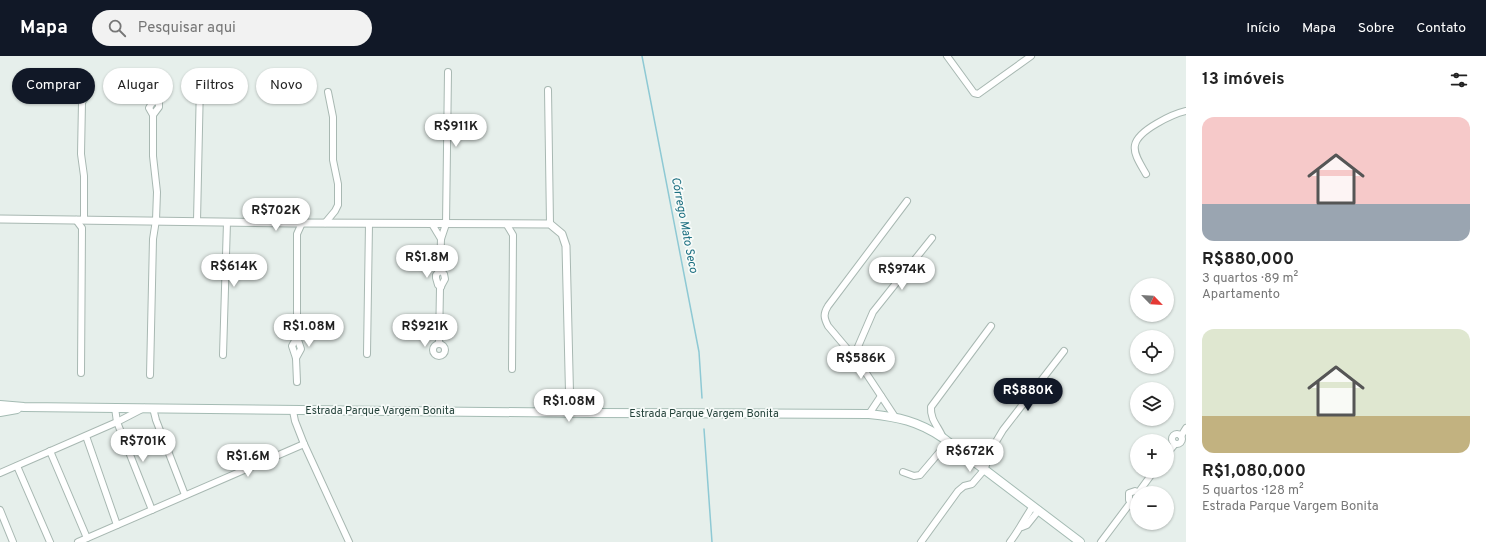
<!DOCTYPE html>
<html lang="pt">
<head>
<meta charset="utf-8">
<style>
  :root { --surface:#fff; --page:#f2f2f2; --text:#222; --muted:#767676; --accent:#111827 }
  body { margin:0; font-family:Overpass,sans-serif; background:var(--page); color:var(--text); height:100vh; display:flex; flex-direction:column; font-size:15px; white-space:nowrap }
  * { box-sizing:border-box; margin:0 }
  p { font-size:13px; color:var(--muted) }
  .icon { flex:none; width:22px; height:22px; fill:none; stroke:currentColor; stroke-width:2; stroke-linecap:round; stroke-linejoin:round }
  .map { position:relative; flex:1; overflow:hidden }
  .side { display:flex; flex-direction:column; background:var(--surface); width:300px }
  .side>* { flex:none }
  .banner { position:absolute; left:12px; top:12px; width:380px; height:36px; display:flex; gap:8px }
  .needle { width:26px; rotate:115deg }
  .controls { position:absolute; left:1130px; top:222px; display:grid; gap:8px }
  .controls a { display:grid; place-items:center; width:44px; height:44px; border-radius:50%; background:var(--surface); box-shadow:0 1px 3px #0004; font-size:20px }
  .price { position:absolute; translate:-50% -34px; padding:0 9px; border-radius:14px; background:#fff; color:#222; font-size:13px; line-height:26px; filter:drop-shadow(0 1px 2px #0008) }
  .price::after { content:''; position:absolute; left:50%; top:24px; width:12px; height:9px; margin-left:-6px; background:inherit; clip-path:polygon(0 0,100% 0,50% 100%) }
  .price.active { background:var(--accent); color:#fff }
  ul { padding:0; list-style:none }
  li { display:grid; align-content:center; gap:8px; height:212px; padding:0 16px }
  li span { display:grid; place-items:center; height:124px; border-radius:12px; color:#555 }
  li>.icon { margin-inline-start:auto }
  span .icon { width:72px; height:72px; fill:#fffc; stroke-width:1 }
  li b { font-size:17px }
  h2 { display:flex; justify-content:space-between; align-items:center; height:48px; padding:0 16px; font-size:17px }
  .pill { padding:0 14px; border-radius:18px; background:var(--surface); box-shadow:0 1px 3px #0004; font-size:14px; line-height:36px }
  .pill.active { background:var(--accent); color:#fff }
  header { display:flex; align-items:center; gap:24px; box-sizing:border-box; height:56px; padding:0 20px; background:var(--accent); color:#fff }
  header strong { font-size:19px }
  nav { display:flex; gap:22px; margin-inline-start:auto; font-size:14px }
  .search { width:280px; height:36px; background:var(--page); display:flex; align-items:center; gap:10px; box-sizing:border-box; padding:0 14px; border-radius:22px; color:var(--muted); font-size:15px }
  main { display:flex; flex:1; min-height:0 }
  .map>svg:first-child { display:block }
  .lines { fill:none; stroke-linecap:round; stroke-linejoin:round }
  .stream { stroke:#8ec9d4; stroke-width:1.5 }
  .minor-casing { stroke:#a8b8b2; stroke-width:8 }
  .tertiary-casing { stroke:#a8b8b2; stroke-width:9 }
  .secondary-casing { stroke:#a4bbb3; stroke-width:10 }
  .minor { stroke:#fff; stroke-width:6 }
  .tertiary { stroke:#fff; stroke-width:7 }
  .secondary { stroke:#fff; stroke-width:8 }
  .labels { text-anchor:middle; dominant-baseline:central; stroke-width:3.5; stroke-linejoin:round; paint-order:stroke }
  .street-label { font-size:11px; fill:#24423a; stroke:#f7fbf9 }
  .water-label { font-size:12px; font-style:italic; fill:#1c6f80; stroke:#f7fbf9 }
</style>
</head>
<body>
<header>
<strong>Mapa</strong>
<div class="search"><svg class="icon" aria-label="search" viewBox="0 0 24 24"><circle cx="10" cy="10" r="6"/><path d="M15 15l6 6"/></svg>Pesquisar aqui</div>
<nav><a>Início</a><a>Mapa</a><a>Sobre</a><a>Contato</a></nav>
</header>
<main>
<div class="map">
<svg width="1186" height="486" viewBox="0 0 1186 486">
  <rect width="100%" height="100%" fill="#e6efeb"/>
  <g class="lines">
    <g class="stream">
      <path d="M642 0 699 296 702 342"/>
      <path d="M704 373 712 486"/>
    </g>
    <g class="minor-casing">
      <g id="minor">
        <path d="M947 0 974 37 978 38 1031 0"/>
        <path d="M548 34 550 168"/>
        <path d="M82 46C80 41 77 37 79 32H86L89 37 82 46 81 98 84 120V164"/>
        <path d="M1146 118C1141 109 1133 98 1135 89 1138 74 1173 58 1186 55"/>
        <path d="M76 164 82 172 81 317"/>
        <path d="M197 165 200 27"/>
        <path d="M325 167 335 155 338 149V128L333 104V61L328 36"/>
        <path d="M432 168 441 183"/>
        <path d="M507 169 513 179 512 313"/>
        <path d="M441 231 438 229 436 222V219L440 214 441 183 446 168 448 16"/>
        <path d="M439 287 440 232 445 223 444 218 440 214"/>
        <circle cx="439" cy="294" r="6"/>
        <path d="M367 298 369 168"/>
        <path d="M223 299 227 166"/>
        <path d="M854 300 873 256 932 182"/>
        <path d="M296 302 301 293 297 281"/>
        <path d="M150 319 153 183 156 164 157 136 153 100V59L159 51V47L156 45 152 47 149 52 153 59"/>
        <path d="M297 326 296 302 292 290 297 281V178L302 167"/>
        <path d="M115 352 117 366 152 454"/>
        <path d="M153 352 156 364 185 439"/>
        <path d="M293 355 295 365 304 388 349 486"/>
        <path d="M869 358 881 340"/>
        <path d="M895 361 860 308 828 270C824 262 823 258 828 250L907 145"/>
        <circle cx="1177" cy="383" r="5"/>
        <path d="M86 380 117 469"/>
        <path d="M1181 380 1186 372"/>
        <path d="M943 382C939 371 930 364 931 351L991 270"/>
        <path d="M50 395 87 482"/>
        <path d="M1167 398 1175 388"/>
        <path d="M17 410 50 486"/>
        <path d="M903 416 914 420 920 419 948 386"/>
        <path d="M0 417 117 366 144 352"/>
        <path d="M1137 446 1134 447 1129 444V437L1135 435 1138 437 1154 415"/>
        <path d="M0 454 13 486"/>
        <path d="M1022 471 1027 469 1039 454"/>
        <path d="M78 486 304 388"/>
        <path d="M921 486 958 435 964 430 972 428 984 414 994 389 1003 374 1064 295"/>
        <path d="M1010 486C1019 474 1025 462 1033 450"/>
        <path d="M1101 486 1131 446"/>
      </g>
    </g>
    <g class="tertiary-casing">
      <path id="tertiary" d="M0 163 293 167 550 168 562 178 566 190 570 357"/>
    </g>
    <g class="secondary-casing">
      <g id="secondary">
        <path d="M0 349 24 351 592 357 869 358C898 361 918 365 943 382L1080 486"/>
        <path d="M0 356 17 353"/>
      </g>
    </g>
    <use href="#minor" class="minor"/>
    <use href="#tertiary" class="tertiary"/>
    <use href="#secondary" class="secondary"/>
  </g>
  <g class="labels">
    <g class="street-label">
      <text x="380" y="355">Estrada Parque Vargem Bonita</text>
      <text x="704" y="358">Estrada Parque Vargem Bonita</text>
    </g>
    <g class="water-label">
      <text transform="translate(684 169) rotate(79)">Córrego Mato Seco</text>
    </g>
  </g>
</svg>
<div class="controls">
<a><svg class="needle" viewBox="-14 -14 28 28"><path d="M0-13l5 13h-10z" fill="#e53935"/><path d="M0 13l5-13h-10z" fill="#767676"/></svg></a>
<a><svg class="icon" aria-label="locate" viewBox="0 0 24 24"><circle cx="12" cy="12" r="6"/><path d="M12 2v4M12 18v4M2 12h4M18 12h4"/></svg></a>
<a><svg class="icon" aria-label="layers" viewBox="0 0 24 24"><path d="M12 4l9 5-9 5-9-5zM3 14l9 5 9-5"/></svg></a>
<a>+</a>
<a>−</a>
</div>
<b class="price" style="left:456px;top:92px">R$911K</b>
<b class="price" style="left:276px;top:176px">R$702K</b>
<b class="price" style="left:427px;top:223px">R$1.8M</b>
<b class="price" style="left:234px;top:232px">R$614K</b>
<b class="price" style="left:902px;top:235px">R$974K</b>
<b class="price" style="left:309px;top:292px">R$1.08M</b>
<b class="price" style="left:425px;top:292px">R$921K</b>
<b class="price" style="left:861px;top:324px">R$586K</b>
<b class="price active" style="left:1028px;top:356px">R$880K</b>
<b class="price" style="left:569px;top:367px">R$1.08M</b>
<b class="price" style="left:143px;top:407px">R$701K</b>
<b class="price" style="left:970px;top:417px">R$672K</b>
<b class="price" style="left:248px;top:422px">R$1.6M</b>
<div class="banner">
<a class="pill active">Comprar</a>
<a class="pill">Alugar</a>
<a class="pill">Filtros</a>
<a class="pill">Novo</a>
</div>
</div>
<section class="side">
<h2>13 imóveis<svg class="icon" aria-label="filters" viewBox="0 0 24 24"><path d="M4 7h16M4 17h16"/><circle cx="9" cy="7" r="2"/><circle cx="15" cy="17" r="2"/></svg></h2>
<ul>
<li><span style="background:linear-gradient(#f6c9c9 70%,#9aa5b1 0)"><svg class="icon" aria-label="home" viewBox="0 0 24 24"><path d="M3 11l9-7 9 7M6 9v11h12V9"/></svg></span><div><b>R$880,000</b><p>3 quartos · 89 m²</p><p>Apartamento</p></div></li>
<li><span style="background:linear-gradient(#dfe7d0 70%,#c2b280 0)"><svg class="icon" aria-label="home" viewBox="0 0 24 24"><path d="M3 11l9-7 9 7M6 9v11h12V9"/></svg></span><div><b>R$1,080,000</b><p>5 quartos · 128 m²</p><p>Estrada Parque Vargem Bonita</p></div></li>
</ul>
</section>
</main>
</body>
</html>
